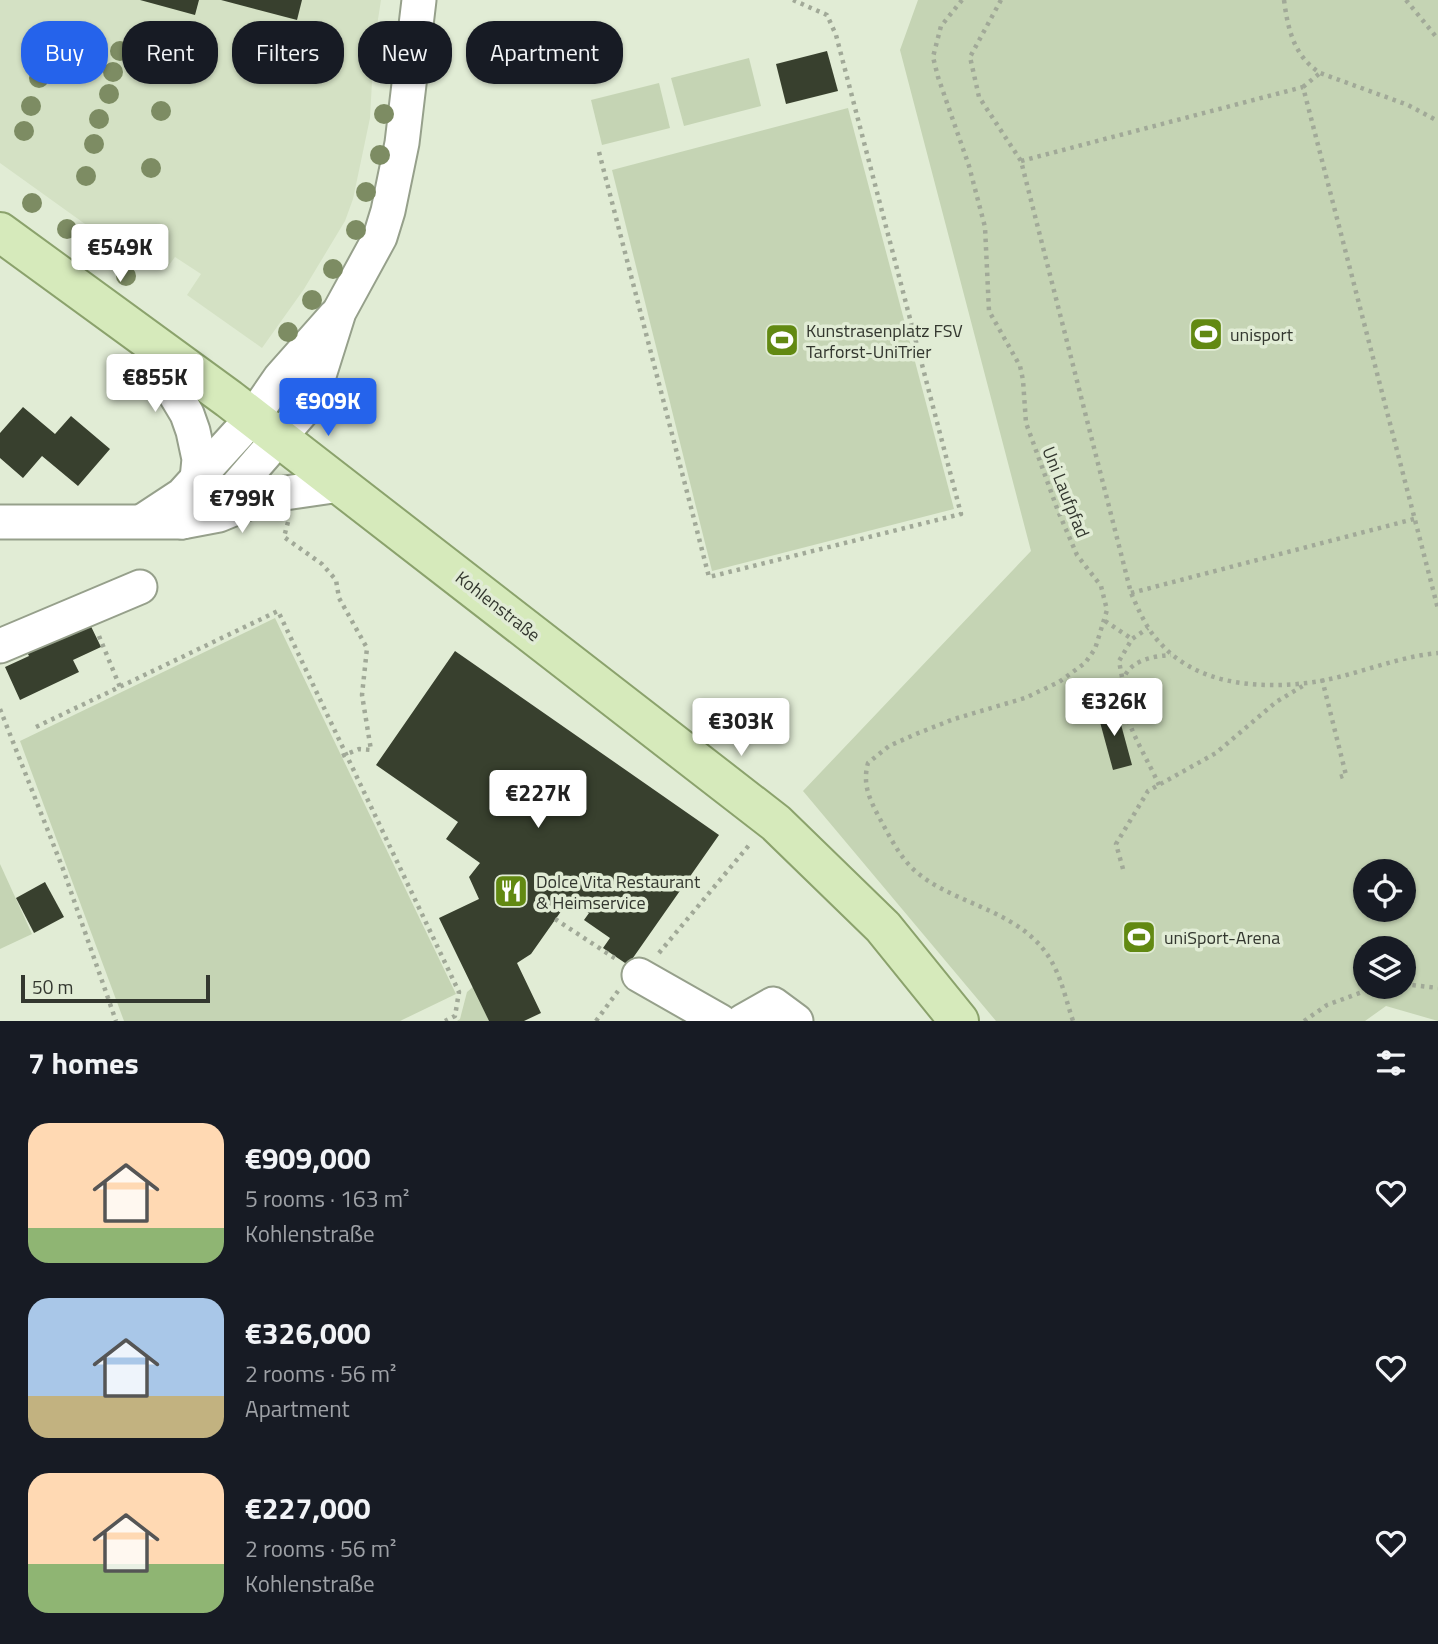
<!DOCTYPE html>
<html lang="en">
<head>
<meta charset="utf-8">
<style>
  :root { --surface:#171b24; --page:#242831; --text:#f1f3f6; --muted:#9ea1a6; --accent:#2563eb }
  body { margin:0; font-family:"Titillium Web",sans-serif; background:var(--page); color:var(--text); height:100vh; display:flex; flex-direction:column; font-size:26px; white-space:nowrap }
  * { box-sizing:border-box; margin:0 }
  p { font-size:23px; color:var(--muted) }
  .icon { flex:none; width:38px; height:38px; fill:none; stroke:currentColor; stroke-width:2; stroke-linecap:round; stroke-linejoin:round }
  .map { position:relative; height:1021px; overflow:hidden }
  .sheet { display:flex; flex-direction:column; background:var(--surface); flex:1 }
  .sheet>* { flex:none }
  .top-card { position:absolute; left:21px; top:21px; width:700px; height:63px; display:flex; gap:14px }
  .buttons { position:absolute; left:1353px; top:859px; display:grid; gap:14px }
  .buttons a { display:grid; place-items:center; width:63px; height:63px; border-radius:50%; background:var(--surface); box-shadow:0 2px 5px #0004; font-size:35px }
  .scale { position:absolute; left:21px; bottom:18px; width:189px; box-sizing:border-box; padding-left:7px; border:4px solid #33372f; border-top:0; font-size:19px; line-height:24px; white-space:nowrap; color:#33372f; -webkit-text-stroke:5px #e1ecd5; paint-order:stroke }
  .price { position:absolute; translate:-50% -60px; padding:0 16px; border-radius:7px; background:#fff; color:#222; font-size:23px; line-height:46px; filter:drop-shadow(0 2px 4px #0008) }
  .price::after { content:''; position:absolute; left:50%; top:42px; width:21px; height:16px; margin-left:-10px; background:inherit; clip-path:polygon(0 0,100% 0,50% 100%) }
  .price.on { background:var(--accent); color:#fff }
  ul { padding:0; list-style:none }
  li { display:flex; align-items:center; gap:21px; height:175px; padding:0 28px }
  li span { display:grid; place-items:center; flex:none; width:196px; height:140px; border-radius:21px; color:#555 }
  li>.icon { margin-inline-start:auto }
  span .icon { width:84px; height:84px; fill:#fffc; stroke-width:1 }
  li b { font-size:30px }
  h2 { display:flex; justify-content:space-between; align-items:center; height:84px; padding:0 28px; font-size:30px }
  .chip { padding:0 24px; border-radius:28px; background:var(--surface); box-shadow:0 2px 5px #0004; font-size:24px; line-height:63px }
  .chip.on { background:var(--accent); color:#fff }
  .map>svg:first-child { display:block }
  .built { fill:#d4e1c4 }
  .green { fill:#c5d4b4; fill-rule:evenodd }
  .building { fill:#38402e }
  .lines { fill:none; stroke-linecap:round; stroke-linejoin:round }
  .minor-casing { stroke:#96a08b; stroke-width:37 }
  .major-casing { stroke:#8ba26c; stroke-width:42 }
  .path { stroke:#a1a998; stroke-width:4.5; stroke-dasharray:3.5 5; stroke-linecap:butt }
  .minor { stroke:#fff; stroke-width:33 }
  .major { stroke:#d6eabb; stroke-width:38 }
  .tree { fill:#7d8c63 }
  .labels { text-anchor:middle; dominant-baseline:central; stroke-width:7; stroke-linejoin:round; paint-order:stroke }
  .poi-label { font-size:18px; fill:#33372f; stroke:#e1ecd5; text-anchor:start }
  .street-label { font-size:18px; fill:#33372f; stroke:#e1ecd5 }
</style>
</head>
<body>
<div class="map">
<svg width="1438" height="1021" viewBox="0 0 1438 1021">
  <rect width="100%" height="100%" fill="#e1ecd5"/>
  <path class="built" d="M0 0H381L374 45 370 118 353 199 345 221 304 289 262 348 187 295 201 274 175 257 166 269 113 244 0 163Z"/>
  <g class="green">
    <path d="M918 0H1438V1021L1386 1006 1365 1021H996L803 791 1031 551 900 50ZM1365 872H1404V910H1365ZM1365 948H1404V987H1365Z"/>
    <path d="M749 58 761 106 684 126 671 78Z"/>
    <path d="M659 83 670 128 602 145 591 100Z"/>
    <path d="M848 108 954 509 712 571 612 170Z"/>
    <path d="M275 618 456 994 400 1021H124L20 741Z"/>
    <path d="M0 864 32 934 0 949Z"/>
    <path d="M473 987 489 1021H457L460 1019 467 992Z"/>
  </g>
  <g class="building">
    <path d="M140 0H199L195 15Z"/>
    <path d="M221 0H302L297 20Z"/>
    <path d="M49 48 67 52 65 61 47 58Z"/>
    <path d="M827 51 838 91 786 104 776 64Z"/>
    <path d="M23 407 55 434 71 416 110 449 78 486 42 456 23 478 0 458V433Z"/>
    <path d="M85 614 101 647 73 660 79 672 20 700 5 667 29 656 23 644Z"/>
    <path d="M455 651 719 835 628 965 603 948 610 938 584 920 589 913 569 900 531 954 517 963 541 1013 524 1021H489L439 918 479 899 469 877 480 863 446 839 458 822 376 765Z"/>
    <path d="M1116 706 1132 765 1113 770 1097 711Z"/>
    <path d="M45 882 64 917 34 933 16 898Z"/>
  </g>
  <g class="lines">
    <g class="minor-casing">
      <g id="minor">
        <path d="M160 349 166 379 187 414 193 431 199 459 197 479"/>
        <path d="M144 520 182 495 253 417 280 378 335 316"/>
        <path d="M0 522H182L219 515 248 503 285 493 340 485"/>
        <path d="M182 522 232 492 311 401 339 312 380 237 388 211 402 143 419 0"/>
        <path d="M0 646 140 587"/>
        <path d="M639 975 720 1021"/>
        <path d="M743 1021 773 1004 796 1021"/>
      </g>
    </g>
    <g class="major-casing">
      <path id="major" d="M0 232 229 399 776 823 883 927 959 1021"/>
    </g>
    <g class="path">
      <path d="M962 0 941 26 933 57 938 77 969 166 985 227 989 311 1020 366 1023 380 1026 423 1058 511 1077 555 1101 586 1107 610 1095 649 1085 663 1059 682 1025 698 954 719 916 734 889 746 868 763C862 785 870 800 880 819 889 835 898 854 912 868 945 900 1000 906 1035 940 1059 963 1063 991 1073 1021"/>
      <path d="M1001 0 970 57 979 97 1021 161 1131 593C1139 611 1147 630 1161 644 1197 684 1256 689 1307 683 1351 678 1393 657 1438 653"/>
      <path d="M1284 0C1288 30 1294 56 1320 73L1408 105 1438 121"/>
      <path d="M1406 0 1438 39"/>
      <path d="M1303 87 1320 73"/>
      <path d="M599 152 709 577 961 514 836 35 827 15 793 0"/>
      <path d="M1021 161 1303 87 1438 609"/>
      <path d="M288 522 284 537 322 564 336 580 339 598 367 648 362 695 371 750 359 749 342 756"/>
      <path d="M1131 593 1414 519"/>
      <path d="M1105 621 1132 639"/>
      <path d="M99 636 120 687"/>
      <path d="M1122 677 1119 661 1132 639 1148 628"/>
      <path d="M1322 679 1346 775 1340 777"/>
      <path d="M0 709 63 869 116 1021"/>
      <path d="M36 727 278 611 459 992 455 1016 445 1021"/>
      <path d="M1159 785C1139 739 1080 660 1171 655"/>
      <path d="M1123 869 1116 844 1148 791 1216 753 1276 702 1306 684"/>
      <path d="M555 919 616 959"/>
      <path d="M659 953 750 844"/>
      <path d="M1404 984 1438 988"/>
      <path d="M596 1021 618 991"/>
      <path d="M1304 1021 1327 1005 1376 987"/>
    </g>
    <use href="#minor" class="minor"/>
    <use href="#major" class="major"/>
  </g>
  <g class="tree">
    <circle cx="51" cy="32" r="10"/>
    <circle cx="180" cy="49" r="10"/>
    <circle cx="120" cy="51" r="10"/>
    <circle cx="44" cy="54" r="10"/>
    <circle cx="113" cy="72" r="10"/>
    <circle cx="39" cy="78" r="10"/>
    <circle cx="109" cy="94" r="10"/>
    <circle cx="31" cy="106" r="10"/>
    <circle cx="161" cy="111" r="10"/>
    <circle cx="384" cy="114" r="10"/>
    <circle cx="99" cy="119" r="10"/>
    <circle cx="24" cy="131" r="10"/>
    <circle cx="94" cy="144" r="10"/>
    <circle cx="380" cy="155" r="10"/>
    <circle cx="151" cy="168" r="10"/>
    <circle cx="86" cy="176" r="10"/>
    <circle cx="366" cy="192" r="10"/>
    <circle cx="32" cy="203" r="10"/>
    <circle cx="67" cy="229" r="10"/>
    <circle cx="356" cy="230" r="10"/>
    <circle cx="91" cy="249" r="10"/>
    <circle cx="333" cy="269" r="10"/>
    <circle cx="126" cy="276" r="10"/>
    <circle cx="312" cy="300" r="10"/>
    <circle cx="288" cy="332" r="10"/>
  </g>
  <defs>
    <g id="stadium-square" transform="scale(1.75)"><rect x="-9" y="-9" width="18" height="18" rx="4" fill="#628912" stroke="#e1ecd5"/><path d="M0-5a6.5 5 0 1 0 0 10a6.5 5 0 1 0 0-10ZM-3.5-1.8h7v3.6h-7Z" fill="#fff"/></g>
    <g id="restaurant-square" transform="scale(1.75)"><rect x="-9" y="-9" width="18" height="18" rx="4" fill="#628912" stroke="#e1ecd5"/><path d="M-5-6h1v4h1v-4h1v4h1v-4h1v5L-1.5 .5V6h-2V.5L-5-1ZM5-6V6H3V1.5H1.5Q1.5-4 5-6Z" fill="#fff"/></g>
  </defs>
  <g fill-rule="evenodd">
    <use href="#stadium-square" x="1206" y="334"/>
    <use href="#stadium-square" x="782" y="340"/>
    <use href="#restaurant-square" x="511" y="891"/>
    <use href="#stadium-square" x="1139" y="937"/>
  </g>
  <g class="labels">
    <g class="poi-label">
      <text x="806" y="330">Kunstrasenplatz FSV<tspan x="806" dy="21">Tarforst-UniTrier</tspan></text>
      <text x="1230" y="334">unisport</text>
      <text x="536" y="881">Dolce Vita Restaurant<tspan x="536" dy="21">&amp; Heimservice</tspan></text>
      <text x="1164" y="937">uniSport-Arena</text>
    </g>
    <g class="street-label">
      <text transform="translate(1066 492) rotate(68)">Uni Laufpfad</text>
      <text transform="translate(498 606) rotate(38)">Kohlenstraße</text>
    </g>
  </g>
</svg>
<div class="buttons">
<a><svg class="icon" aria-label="locate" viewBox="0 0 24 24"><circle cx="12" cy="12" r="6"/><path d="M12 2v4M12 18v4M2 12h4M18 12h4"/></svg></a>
<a><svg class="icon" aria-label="layers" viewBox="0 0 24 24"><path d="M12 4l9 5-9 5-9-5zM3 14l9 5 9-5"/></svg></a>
</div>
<div class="scale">50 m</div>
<b class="price" style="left:120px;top:284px">€549K</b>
<b class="price" style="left:155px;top:414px">€855K</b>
<b class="price on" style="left:328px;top:438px">€909K</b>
<b class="price" style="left:242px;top:535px">€799K</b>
<b class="price" style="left:1114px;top:738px">€326K</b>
<b class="price" style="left:741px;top:758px">€303K</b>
<b class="price" style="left:538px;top:830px">€227K</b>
<div class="top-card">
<a class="chip on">Buy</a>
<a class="chip">Rent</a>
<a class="chip">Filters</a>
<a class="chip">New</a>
<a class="chip">Apartment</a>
</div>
</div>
<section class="sheet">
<h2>7 homes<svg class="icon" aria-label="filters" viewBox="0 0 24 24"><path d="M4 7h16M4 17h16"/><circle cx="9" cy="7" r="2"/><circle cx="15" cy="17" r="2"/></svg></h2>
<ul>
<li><span style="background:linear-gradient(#ffd9b3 75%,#8fb573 0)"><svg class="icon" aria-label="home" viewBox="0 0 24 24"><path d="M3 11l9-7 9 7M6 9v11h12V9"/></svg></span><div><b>€909,000</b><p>5 rooms · 163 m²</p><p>Kohlenstraße</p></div><svg class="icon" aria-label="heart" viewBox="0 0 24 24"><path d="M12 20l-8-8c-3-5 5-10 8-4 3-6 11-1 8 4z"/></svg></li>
<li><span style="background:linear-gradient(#a9c7e8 70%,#c2b280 0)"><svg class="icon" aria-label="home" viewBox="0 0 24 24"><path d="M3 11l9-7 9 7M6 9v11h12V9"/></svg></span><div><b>€326,000</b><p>2 rooms · 56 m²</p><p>Apartment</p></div><svg class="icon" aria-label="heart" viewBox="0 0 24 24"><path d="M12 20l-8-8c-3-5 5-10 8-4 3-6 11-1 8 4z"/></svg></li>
<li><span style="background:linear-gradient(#ffd9b3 65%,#8fb573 0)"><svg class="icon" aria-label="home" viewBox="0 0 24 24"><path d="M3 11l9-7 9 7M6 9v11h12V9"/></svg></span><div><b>€227,000</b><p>2 rooms · 56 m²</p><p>Kohlenstraße</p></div><svg class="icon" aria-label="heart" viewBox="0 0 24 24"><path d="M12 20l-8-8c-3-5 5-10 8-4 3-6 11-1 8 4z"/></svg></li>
</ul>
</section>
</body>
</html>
